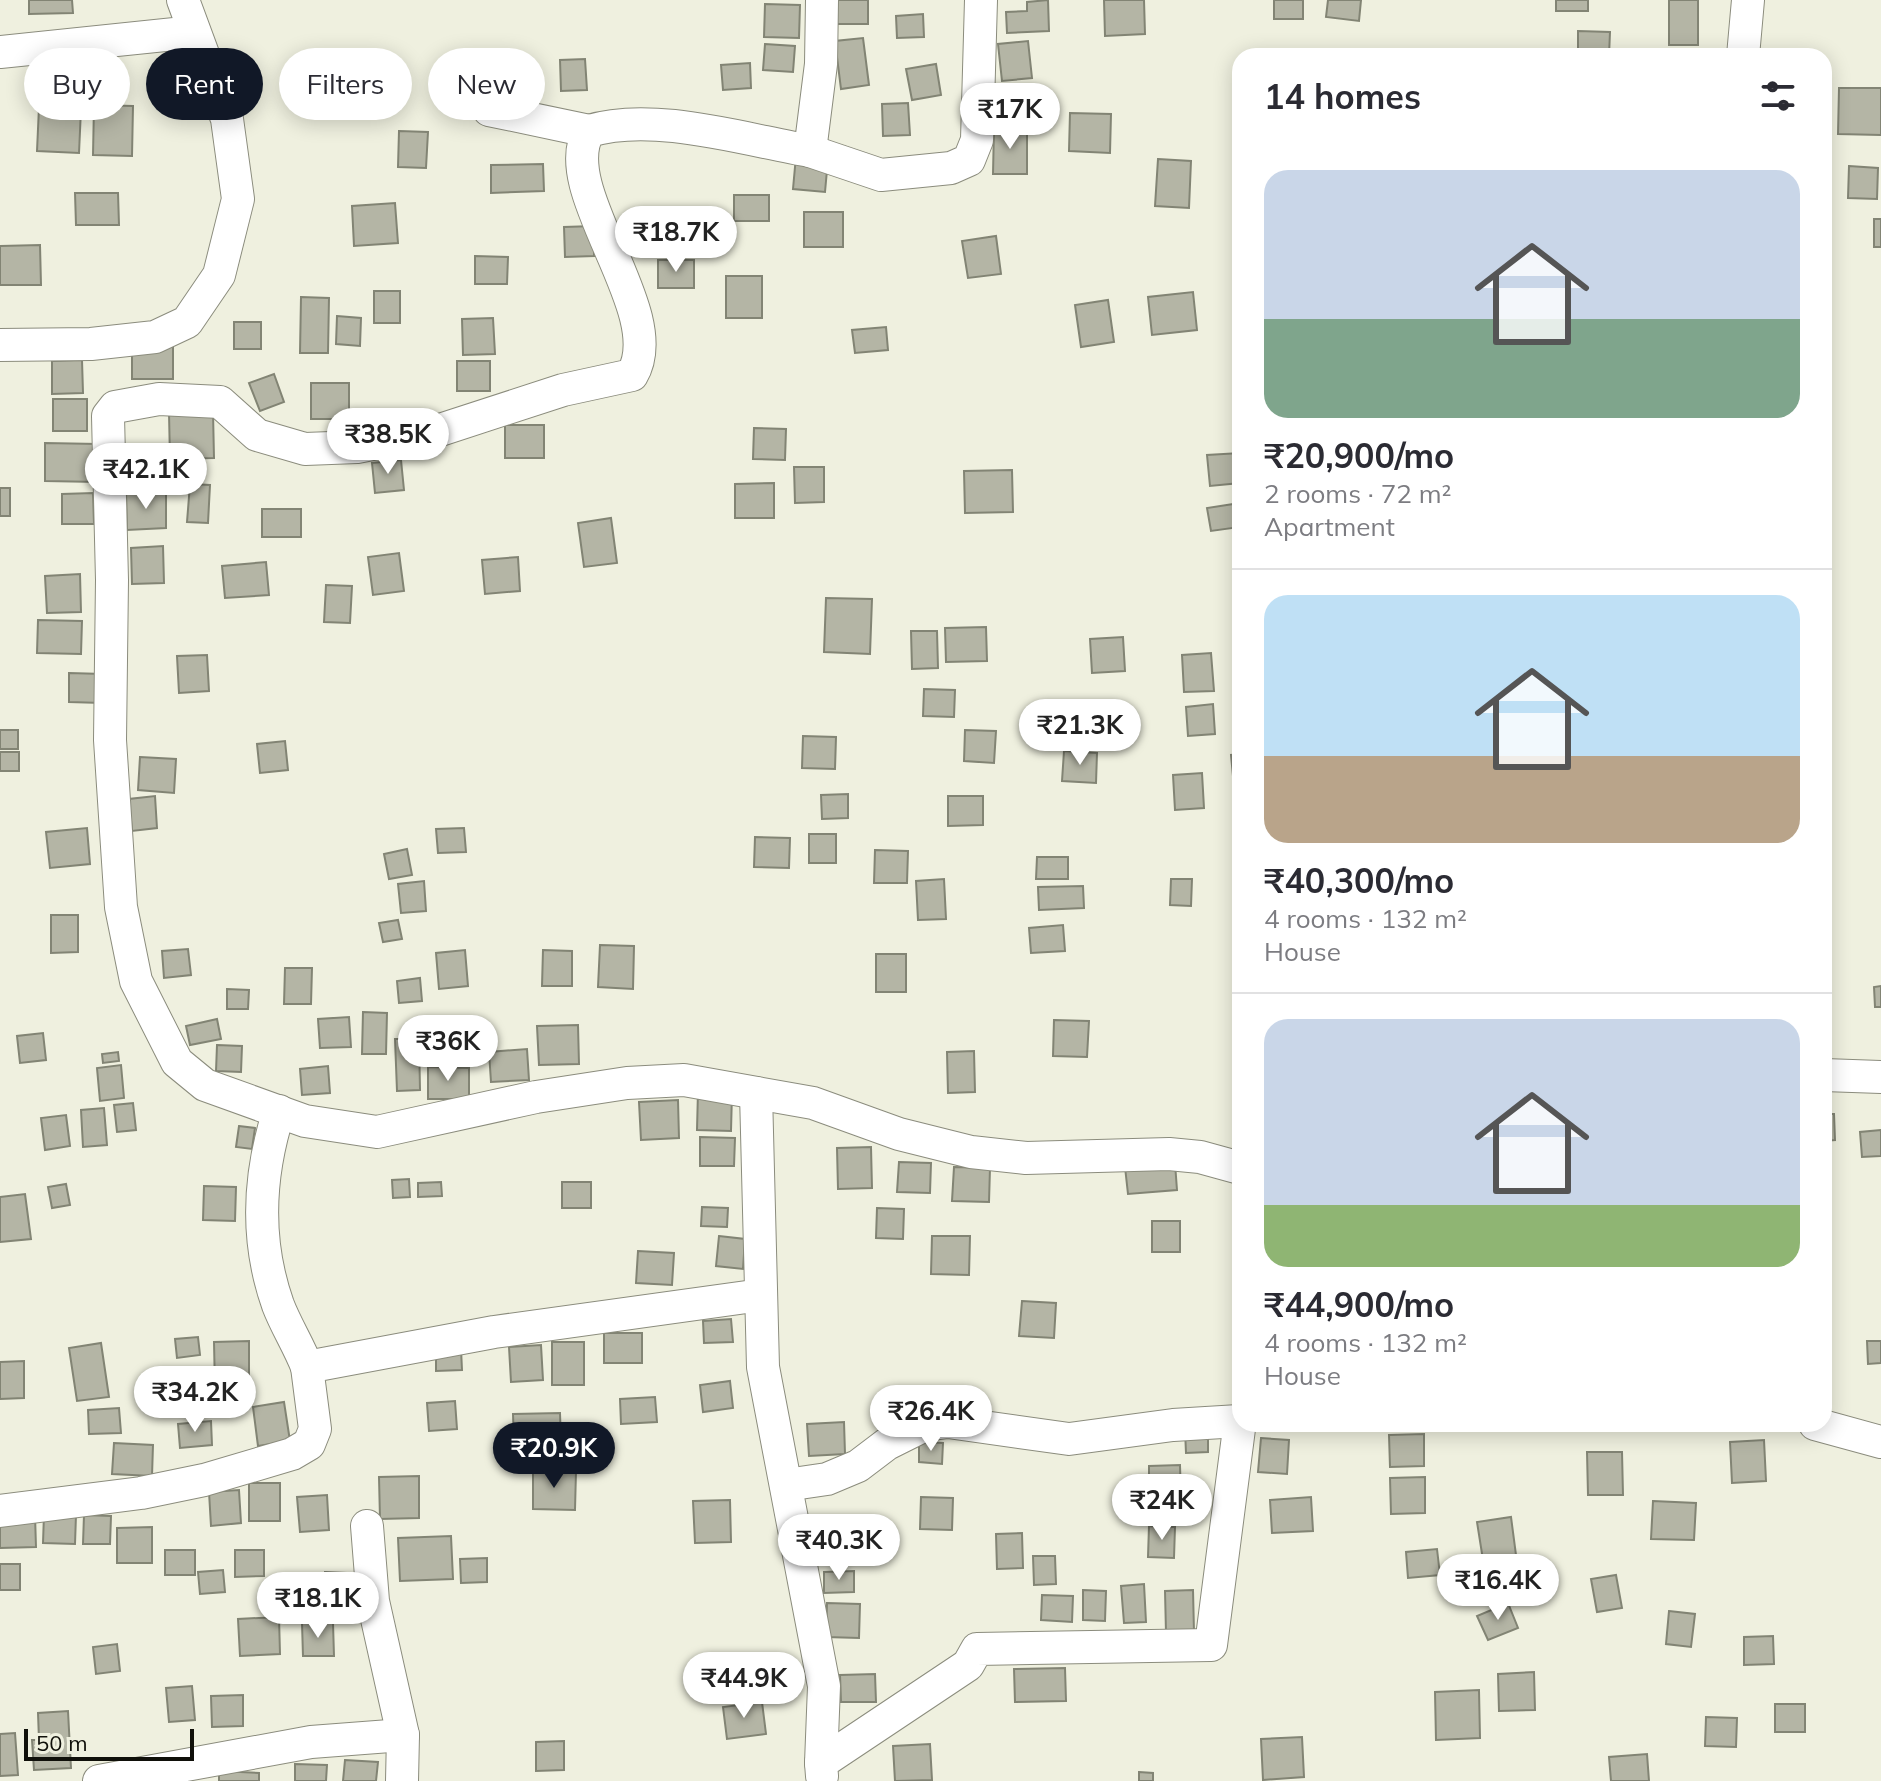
<!DOCTYPE html>
<html lang="en">
<head>
<meta charset="utf-8">
<style>
  :root { --surface:#fff; --page:#f2f2f3; --text:#2b2b33; --muted:#7c7c81; --line:#e1e1e2; --accent:#111827 }
  body { margin:0; font-family:Mulish,sans-serif; background:var(--page); color:var(--text); height:100vh; display:flex; flex-direction:column; font-size:30px; white-space:nowrap }
  * { box-sizing:border-box; margin:0 }
  p { font-size:26px; color:var(--muted) }
  .icon { flex:none; width:44px; height:44px; fill:none; stroke:currentColor; stroke-width:2; stroke-linecap:round; stroke-linejoin:round }
  .map { position:relative; flex:1; overflow:hidden }
  .details { position:absolute; left:1232px; top:48px; width:600px; height:1384px; display:flex; flex-direction:column; background:var(--surface); border-radius:24px; box-shadow:0 4px 20px #0003 }
  .details>* { flex:none }
  .top-card { position:absolute; left:24px; top:48px; width:760px; height:72px; display:flex; gap:16px }
  .scale { position:absolute; left:24px; bottom:20px; width:170px; box-sizing:border-box; padding-left:8px; border:4px solid #10100a; border-top:0; font-size:22px; line-height:28px; white-space:nowrap; color:#10100a; -webkit-text-stroke:6px #eff0df; paint-order:stroke }
  .price { position:absolute; translate:-50% -68px; padding:0 18px; border-radius:28px; background:#fff; color:#222; font-size:26px; line-height:52px; filter:drop-shadow(0 2px 4px #0008) }
  .price::after { content:''; position:absolute; left:50%; top:48px; width:24px; height:18px; margin-left:-12px; background:inherit; clip-path:polygon(0 0,100% 0,50% 100%) }
  .price.on { background:var(--accent); color:#fff }
  ul { padding:0; list-style:none }
  li { display:grid; align-content:center; gap:16px; height:424px; padding:0 32px }
  li+li { border-top:2px solid var(--line) }
  li span { display:grid; place-items:center; height:248px; border-radius:24px; color:#555 }
  li>.icon { margin-inline-start:auto }
  span .icon { width:144px; height:144px; fill:#fffc; stroke-width:1 }
  li b { font-size:34px }
  h2 { display:flex; justify-content:space-between; align-items:center; height:96px; padding:0 32px; font-size:34px }
  .pill { padding:0 28px; border-radius:36px; background:var(--surface); box-shadow:0 4px 20px #0003; font-size:28px; line-height:72px }
  .pill.on { background:var(--accent); color:#fff }
  .map>svg:first-child { display:block }
  .building { fill:#b4b5a5; stroke:#828474; stroke-width:2 }
  .lines { fill:none; stroke-linecap:round; stroke-linejoin:round }
  .minor-casing { stroke:#8b8c7d; stroke-width:34 }
  .minor { stroke:#fff; stroke-width:32 }
</style>
</head>
<body>
<div class="map">
<svg width="1881" height="1781" viewBox="0 0 1881 1781">
  <rect width="100%" height="100%" fill="#eff0df"/>
  <g class="building">
    <path d="M29 0H72L73 13 29 14Z"/>
    <rect x="837" y="0" width="31" height="24"/>
    <path d="M1048 0 1049 31 1007 33 1006 12 1027 11V2Z"/>
    <path d="M1104 0H1144L1145 34 1105 36Z"/>
    <rect x="1274" y="0" width="29" height="19"/>
    <path d="M1328 0H1361L1359 21 1326 17Z"/>
    <rect x="1556" y="0" width="32" height="11"/>
    <rect x="1669" y="0" width="29" height="45"/>
    <path d="M765 4 800 5 799 38 764 37Z"/>
    <path d="M923 14 924 37 897 38 896 16Z"/>
    <path d="M1578 31 1610 32 1609 56H1578Z"/>
    <path d="M863 38 869 85 841 89 835 41Z"/>
    <path d="M1028 41 1032 78 1002 81 998 44Z"/>
    <path d="M765 44 795 46 793 72 763 70Z"/>
    <path d="M585 59 587 90 561 91 560 60Z"/>
    <path d="M164 63 197 64V102H164Z"/>
    <path d="M750 63 751 88 723 90 721 65Z"/>
    <path d="M936 64 941 95 912 100 906 69Z"/>
    <path d="M1839 88H1881V135L1838 134Z"/>
    <path d="M908 103 910 135 883 136 882 104Z"/>
    <path d="M94 105 133 106 132 156 93 155Z"/>
    <path d="M39 107 81 109 79 153 37 151Z"/>
    <path d="M1070 113 1111 114 1110 153 1069 151Z"/>
    <path d="M994 128H1027V174H993Z"/>
    <path d="M399 131 428 132 426 168 398 167Z"/>
    <path d="M796 156 828 159 825 192 793 189Z"/>
    <path d="M1158 159 1191 161 1189 208 1155 206Z"/>
    <path d="M543 164 544 191 491 193V165Z"/>
    <path d="M1849 166 1878 168 1877 199 1848 198Z"/>
    <path d="M75 193H118L119 225H76Z"/>
    <rect x="734" y="195" width="35" height="26"/>
    <path d="M395 203 398 243 354 246 352 206Z"/>
    <rect x="804" y="212" width="39" height="35"/>
    <rect x="1874" y="219" width="7" height="28"/>
    <path d="M594 226V256L565 257 564 227Z"/>
    <path d="M996 236 1001 274 968 278 962 241Z"/>
    <path d="M40 245 41 285H0V246Z"/>
    <path d="M475 256 508 257 507 284H475Z"/>
    <rect x="658" y="260" width="36" height="28"/>
    <rect x="726" y="276" width="36" height="42"/>
    <rect x="374" y="291" width="26" height="32"/>
    <path d="M1193 292 1197 330 1152 335 1148 297Z"/>
    <path d="M301 297 329 298 328 353H300Z"/>
    <path d="M1108 300 1114 342 1081 347 1075 305Z"/>
    <path d="M337 316 361 318 360 346 336 344Z"/>
    <path d="M493 318 495 354 463 355 462 319Z"/>
    <rect x="234" y="322" width="27" height="27"/>
    <path d="M886 327 888 350 855 353 852 330Z"/>
    <path d="M173 343V379H132V344Z"/>
    <path d="M82 360 83 393 52 394V361Z"/>
    <rect x="457" y="361" width="33" height="30"/>
    <path d="M274 374 284 402 260 411 249 383Z"/>
    <rect x="311" y="383" width="38" height="36"/>
    <rect x="53" y="399" width="34" height="32"/>
    <path d="M213 412 214 458 170 459 169 413Z"/>
    <rect x="505" y="425" width="39" height="33"/>
    <path d="M754 428 786 429 785 460 753 459Z"/>
    <path d="M45 443 98 444V482L45 481Z"/>
    <path d="M1240 453V483L1210 486 1207 455Z"/>
    <path d="M401 460 404 490 375 493 372 463Z"/>
    <path d="M794 467H824V502L795 503Z"/>
    <path d="M1012 470 1013 512 965 513 964 471Z"/>
    <path d="M774 483V518H735V484Z"/>
    <path d="M190 484 210 485 208 523 187 522Z"/>
    <rect x="0" y="488" width="10" height="28"/>
    <path d="M166 492V528L127 530 126 493Z"/>
    <path d="M93 493 94 524H62V494Z"/>
    <path d="M1240 503V527L1211 531 1207 508Z"/>
    <rect x="262" y="509" width="39" height="28"/>
    <path d="M611 518 617 563 584 567 578 523Z"/>
    <path d="M163 546 164 583 132 584 131 548Z"/>
    <path d="M399 553 404 591 373 595 368 557Z"/>
    <path d="M518 557 520 591 485 594 482 560Z"/>
    <path d="M266 562 269 595 225 598 222 566Z"/>
    <path d="M80 574 81 612 47 613 45 576Z"/>
    <path d="M326 585 352 586 350 623 324 622Z"/>
    <path d="M826 598 872 599 870 654 824 652Z"/>
    <path d="M38 620 82 621 81 654 37 653Z"/>
    <path d="M986 627 987 661 946 662 945 628Z"/>
    <path d="M911 631H937L938 668 912 669Z"/>
    <path d="M1123 637 1125 671 1092 673 1090 639Z"/>
    <path d="M1211 653 1214 691 1184 692 1182 655Z"/>
    <path d="M207 655 209 691 179 693 177 656Z"/>
    <path d="M69 673 103 674 102 703 69 702Z"/>
    <path d="M924 689 955 690 954 717 923 716Z"/>
    <path d="M1213 704 1215 734 1188 736 1186 707Z"/>
    <rect x="0" y="730" width="18" height="19"/>
    <path d="M965 730 996 731 994 763 964 761Z"/>
    <path d="M803 736 836 737 835 769 802 768Z"/>
    <path d="M285 741 288 770 260 773 257 744Z"/>
    <path d="M1064 751 1097 753 1096 783 1062 781Z"/>
    <rect x="0" y="752" width="19" height="19"/>
    <path d="M1240 754V818H1237L1231 755Z"/>
    <path d="M140 757 176 759 174 793 138 790Z"/>
    <path d="M1202 773 1204 808 1175 810 1173 775Z"/>
    <path d="M848 794V818L822 819 821 795Z"/>
    <path d="M155 796 157 828 132 831 129 799Z"/>
    <path d="M948 796H983V825L948 826Z"/>
    <path d="M87 828 90 864 50 868 46 832Z"/>
    <path d="M464 828 466 852 438 853 436 829Z"/>
    <rect x="809" y="834" width="27" height="29"/>
    <path d="M755 837 790 838 789 868 754 867Z"/>
    <path d="M407 849 412 875 389 879 384 854Z"/>
    <path d="M875 850 908 851 907 883H874Z"/>
    <path d="M1037 857H1068V879H1036Z"/>
    <path d="M944 879 946 919 918 920 916 881Z"/>
    <path d="M1171 879H1192L1191 906 1170 905Z"/>
    <path d="M424 881 426 911 401 913 398 884Z"/>
    <path d="M1083 886 1084 908 1039 910 1038 887Z"/>
    <path d="M51 915H78V952L51 953Z"/>
    <path d="M398 920 402 939 383 942 379 923Z"/>
    <path d="M1063 925 1065 951 1031 953 1029 928Z"/>
    <path d="M600 945 634 946 633 989 598 987Z"/>
    <path d="M188 949 191 975 164 978 162 951Z"/>
    <path d="M465 950 468 986 439 989 436 953Z"/>
    <path d="M543 950 572 951V986H542Z"/>
    <rect x="876" y="954" width="30" height="38"/>
    <path d="M285 968H312L311 1004H284Z"/>
    <path d="M420 978 422 1001 399 1003 397 981Z"/>
    <path d="M1881 986V1007H1875L1874 987Z"/>
    <path d="M227 989 249 990 248 1009H227Z"/>
    <path d="M363 1012 387 1013 386 1054H362Z"/>
    <path d="M349 1017 351 1047 320 1048 318 1019Z"/>
    <path d="M217 1019 221 1039 190 1045 186 1026Z"/>
    <path d="M1054 1020 1089 1021 1087 1057 1053 1056Z"/>
    <path d="M578 1025 579 1064 539 1065 537 1026Z"/>
    <path d="M43 1033 46 1060 20 1063 17 1036Z"/>
    <path d="M429 1033H462L461 1060H428Z"/>
    <path d="M395 1039H419L420 1090 397 1091Z"/>
    <path d="M217 1045 242 1046 241 1072 216 1071Z"/>
    <path d="M527 1049 529 1080 491 1082 489 1052Z"/>
    <path d="M974 1051 975 1092 948 1093 947 1052Z"/>
    <path d="M118 1052 119 1061 103 1063 102 1054Z"/>
    <path d="M121 1065 124 1098 100 1101 97 1068Z"/>
    <path d="M328 1066 330 1093 302 1095 300 1069Z"/>
    <path d="M428 1067 469 1068V1099H428Z"/>
    <path d="M698 1091 732 1093 731 1131 697 1130Z"/>
    <path d="M678 1100 679 1138 641 1140 639 1102Z"/>
    <path d="M133 1103 136 1130 117 1132 114 1105Z"/>
    <path d="M104 1108 107 1145 83 1147 81 1110Z"/>
    <path d="M1824 1114H1834L1835 1140 1824 1141Z"/>
    <path d="M66 1115 70 1146 45 1150 41 1118Z"/>
    <path d="M239 1126 255 1128 252 1149 236 1147Z"/>
    <path d="M1881 1130V1156L1862 1157 1860 1132Z"/>
    <path d="M700 1137 735 1138 734 1166H700Z"/>
    <path d="M871 1147 872 1188 838 1189 837 1148Z"/>
    <path d="M899 1162 931 1163 930 1193 897 1192Z"/>
    <path d="M1175 1163 1177 1190 1128 1194 1125 1167Z"/>
    <path d="M954 1167 990 1168 989 1202 952 1201Z"/>
    <path d="M409 1179 410 1197 393 1198 392 1180Z"/>
    <path d="M441 1182 442 1196 418 1197V1183Z"/>
    <rect x="562" y="1182" width="29" height="26"/>
    <path d="M66 1184 70 1205 52 1208 48 1187Z"/>
    <path d="M204 1186 236 1187 235 1221 203 1220Z"/>
    <path d="M25 1194 31 1239 0 1242V1197Z"/>
    <path d="M702 1207 728 1208 727 1227 701 1226Z"/>
    <path d="M877 1208 904 1209 903 1239 876 1238Z"/>
    <rect x="1152" y="1221" width="28" height="31"/>
    <path d="M719 1236 745 1239 743 1269 716 1266Z"/>
    <path d="M932 1236H970L969 1275 931 1274Z"/>
    <path d="M638 1251 674 1253 672 1285 636 1283Z"/>
    <path d="M1022 1301 1056 1303 1054 1338 1019 1336Z"/>
    <path d="M731 1319 733 1342 704 1343 703 1321Z"/>
    <rect x="604" y="1333" width="38" height="30"/>
    <path d="M198 1337 200 1355 177 1358 175 1339Z"/>
    <path d="M249 1341V1388L215 1389 214 1342Z"/>
    <path d="M1867 1341H1881V1363L1868 1364Z"/>
    <rect x="552" y="1342" width="32" height="43"/>
    <path d="M101 1343 109 1397 77 1401 69 1348Z"/>
    <path d="M541 1345 543 1380 511 1382 509 1347Z"/>
    <path d="M461 1349 462 1370 436 1371V1350Z"/>
    <path d="M24 1361V1398L0 1399V1362Z"/>
    <path d="M730 1381 733 1408 703 1412 700 1385Z"/>
    <path d="M655 1397 657 1422 621 1424 620 1399Z"/>
    <path d="M455 1401 457 1429 429 1431 427 1403Z"/>
    <path d="M284 1402 290 1441 258 1446 253 1407Z"/>
    <path d="M119 1408 121 1433 89 1434 88 1410Z"/>
    <path d="M560 1413 561 1443 514 1444 513 1414Z"/>
    <path d="M211 1421 212 1445 180 1448 178 1424Z"/>
    <path d="M844 1422 845 1454 809 1456 807 1424Z"/>
    <path d="M1208 1429V1452L1186 1453 1185 1430Z"/>
    <path d="M1424 1434V1466L1390 1467 1389 1435Z"/>
    <path d="M1261 1438 1289 1440 1287 1474 1258 1472Z"/>
    <path d="M1764 1440 1766 1481 1732 1483 1730 1442Z"/>
    <path d="M919 1442 943 1443 942 1464 919 1462Z"/>
    <path d="M114 1443 153 1445 152 1476 112 1474Z"/>
    <path d="M1587 1452H1622L1623 1495H1588Z"/>
    <path d="M1180 1465 1181 1499H1149V1466Z"/>
    <path d="M533 1470 576 1471 575 1510 533 1509Z"/>
    <path d="M419 1476V1518L380 1519 379 1477Z"/>
    <path d="M1425 1477V1513L1391 1514 1390 1478Z"/>
    <rect x="249" y="1483" width="31" height="38"/>
    <path d="M239 1490 241 1523 211 1526 209 1492Z"/>
    <path d="M327 1495 329 1530 300 1532 297 1497Z"/>
    <path d="M921 1497 953 1498 952 1530 920 1529Z"/>
    <path d="M1311 1497 1313 1531 1272 1533 1270 1500Z"/>
    <path d="M730 1500 731 1542 695 1543 693 1501Z"/>
    <path d="M1653 1501 1696 1503 1694 1540 1651 1539Z"/>
    <path d="M44 1514 76 1515 75 1544 43 1543Z"/>
    <path d="M35 1515 36 1547 0 1548V1516Z"/>
    <path d="M84 1515 111 1516 110 1544H83Z"/>
    <path d="M1511 1517 1516 1555 1483 1560 1477 1522Z"/>
    <path d="M1149 1526 1175 1527 1174 1558 1148 1557Z"/>
    <path d="M152 1527V1563H117V1528Z"/>
    <path d="M1022 1533 1023 1568 997 1569 996 1534Z"/>
    <path d="M451 1536 453 1579 400 1581 398 1538Z"/>
    <path d="M1437 1549 1440 1575 1408 1578 1406 1552Z"/>
    <rect x="165" y="1550" width="30" height="25"/>
    <path d="M235 1550H264V1576L235 1577Z"/>
    <path d="M1033 1556H1055L1056 1584 1034 1585Z"/>
    <path d="M487 1558V1582L461 1583 460 1559Z"/>
    <rect x="0" y="1564" width="20" height="26"/>
    <path d="M223 1570 225 1592 200 1594 198 1572Z"/>
    <path d="M854 1571V1592L824 1593V1572Z"/>
    <path d="M325 1572 346 1573 345 1596H323Z"/>
    <path d="M1616 1575 1622 1608 1597 1612 1591 1579Z"/>
    <path d="M1144 1584 1146 1622 1124 1623 1121 1586Z"/>
    <path d="M1083 1590 1106 1591 1105 1621 1083 1620Z"/>
    <path d="M1193 1590 1194 1632 1166 1633 1165 1591Z"/>
    <path d="M1042 1595 1073 1596 1072 1622 1041 1620Z"/>
    <path d="M827 1603 860 1604 859 1638 826 1637Z"/>
    <path d="M1508 1603 1518 1628 1488 1640 1477 1616Z"/>
    <path d="M1669 1611 1695 1614 1691 1647 1666 1644Z"/>
    <path d="M279 1617 280 1654 240 1656 238 1619Z"/>
    <path d="M302 1623H333L334 1656H303Z"/>
    <path d="M1773 1636 1774 1664 1744 1665V1637Z"/>
    <path d="M117 1644 120 1671 96 1674 93 1647Z"/>
    <path d="M1065 1668 1066 1701 1015 1702 1014 1669Z"/>
    <path d="M1534 1672 1535 1710 1499 1711 1498 1674Z"/>
    <path d="M875 1674 876 1702H841L840 1675Z"/>
    <path d="M192 1686 195 1720 169 1722 166 1688Z"/>
    <path d="M1479 1690 1480 1738 1436 1740 1435 1692Z"/>
    <path d="M243 1695V1726L212 1727 211 1696Z"/>
    <path d="M762 1702 766 1734 727 1739 723 1707Z"/>
    <rect x="1775" y="1704" width="30" height="28"/>
    <path d="M68 1711 71 1768 34 1770 32 1740H39L38 1713Z"/>
    <path d="M1706 1717 1737 1718 1736 1747 1705 1746Z"/>
    <path d="M15 1733 18 1775 0 1776V1734Z"/>
    <path d="M1302 1737 1304 1777 1263 1780 1261 1739Z"/>
    <path d="M564 1741V1770L536 1771V1742Z"/>
    <path d="M930 1744 932 1780 895 1781 893 1746Z"/>
    <path d="M1647 1754 1649 1781H1611L1609 1757Z"/>
    <path d="M345 1760 378 1762 376 1781H343Z"/>
    <path d="M295 1764 327 1765 326 1781H295Z"/>
    <path d="M219 1771 259 1773V1781H219Z"/>
    <path d="M1139 1772 1153 1773V1781H1139Z"/>
  </g>
  <g class="lines">
    <g class="minor-casing">
      <g id="minor">
        <path d="M822 0 821 64 810 151C746 140 653 111 589 131 553 190 670 312 632 375L563 390 437 431 357 447 305 449 257 435 220 402 159 399 115 407 108 416 112 580 110 740 121 907 136 981 177 1062 205 1085 305 1121 377 1132 536 1097 627 1083 684 1080 813 1103 899 1134 971 1152 1026 1158 1169 1154 1200 1157 1240 1168"/>
        <path d="M0 52 194 32"/>
        <path d="M1743 56 1748 0"/>
        <path d="M489 110 589 131"/>
        <path d="M810 151 881 175 951 168 969 160 977 140 981 0"/>
        <path d="M0 345 91 344 155 337 187 322 219 275 238 199 227 119 183 0"/>
        <path d="M1824 1075 1881 1077"/>
        <path d="M756 1093 763 1367 824 1686 821 1763"/>
        <path d="M279 1111C258 1176 255 1240 278 1305 286 1326 299 1346 307 1367"/>
        <path d="M1815 1424 1881 1442"/>
        <path d="M786 1485 827 1479 858 1466 887 1444 925 1425 948 1422 1069 1439 1173 1425 1239 1421"/>
        <path d="M0 1511 141 1493 204 1480 292 1454 309 1444 315 1429 307 1367 494 1332 761 1295"/>
        <path d="M367 1526 373 1601 403 1735 402 1781"/>
        <path d="M822 1776 821 1763 968 1665 977 1649 1211 1645 1240 1421"/>
        <path d="M99 1781 311 1742 403 1735"/>
      </g>
    </g>
    <use href="#minor" class="minor"/>
  </g>
</svg>
<div class="scale">50 m</div>
<b class="price" style="left:1010px;top:151px">₹17K</b>
<b class="price" style="left:676px;top:274px">₹18.7K</b>
<b class="price" style="left:388px;top:476px">₹38.5K</b>
<b class="price" style="left:146px;top:511px">₹42.1K</b>
<b class="price" style="left:1080px;top:767px">₹21.3K</b>
<b class="price" style="left:448px;top:1083px">₹36K</b>
<b class="price" style="left:195px;top:1434px">₹34.2K</b>
<b class="price" style="left:931px;top:1453px">₹26.4K</b>
<b class="price on" style="left:554px;top:1490px">₹20.9K</b>
<b class="price" style="left:1162px;top:1542px">₹24K</b>
<b class="price" style="left:839px;top:1582px">₹40.3K</b>
<b class="price" style="left:1498px;top:1622px">₹16.4K</b>
<b class="price" style="left:318px;top:1640px">₹18.1K</b>
<b class="price" style="left:744px;top:1720px">₹44.9K</b>
<div class="top-card">
<a class="pill">Buy</a>
<a class="pill on">Rent</a>
<a class="pill">Filters</a>
<a class="pill">New</a>
</div>
<section class="details">
<h2>14 homes<svg class="icon" aria-label="filters" viewBox="0 0 24 24"><path d="M4 7h16M4 17h16"/><circle cx="9" cy="7" r="2"/><circle cx="15" cy="17" r="2"/></svg></h2>
<ul>
<li><span style="background:linear-gradient(#c9d6e8 60%,#7fa58c 0)"><svg class="icon" aria-label="home" viewBox="0 0 24 24"><path d="M3 11l9-7 9 7M6 9v11h12V9"/></svg></span><div><b>₹20,900/mo</b><p>2 rooms · 72 m²</p><p>Apartment</p></div></li>
<li><span style="background:linear-gradient(#bfe0f5 65%,#b9a48a 0)"><svg class="icon" aria-label="home" viewBox="0 0 24 24"><path d="M3 11l9-7 9 7M6 9v11h12V9"/></svg></span><div><b>₹40,300/mo</b><p>4 rooms · 132 m²</p><p>House</p></div></li>
<li><span style="background:linear-gradient(#c9d6e8 75%,#8fb573 0)"><svg class="icon" aria-label="home" viewBox="0 0 24 24"><path d="M3 11l9-7 9 7M6 9v11h12V9"/></svg></span><div><b>₹44,900/mo</b><p>4 rooms · 132 m²</p><p>House</p></div></li>
</ul>
</section>
</div>
</body>
</html>
